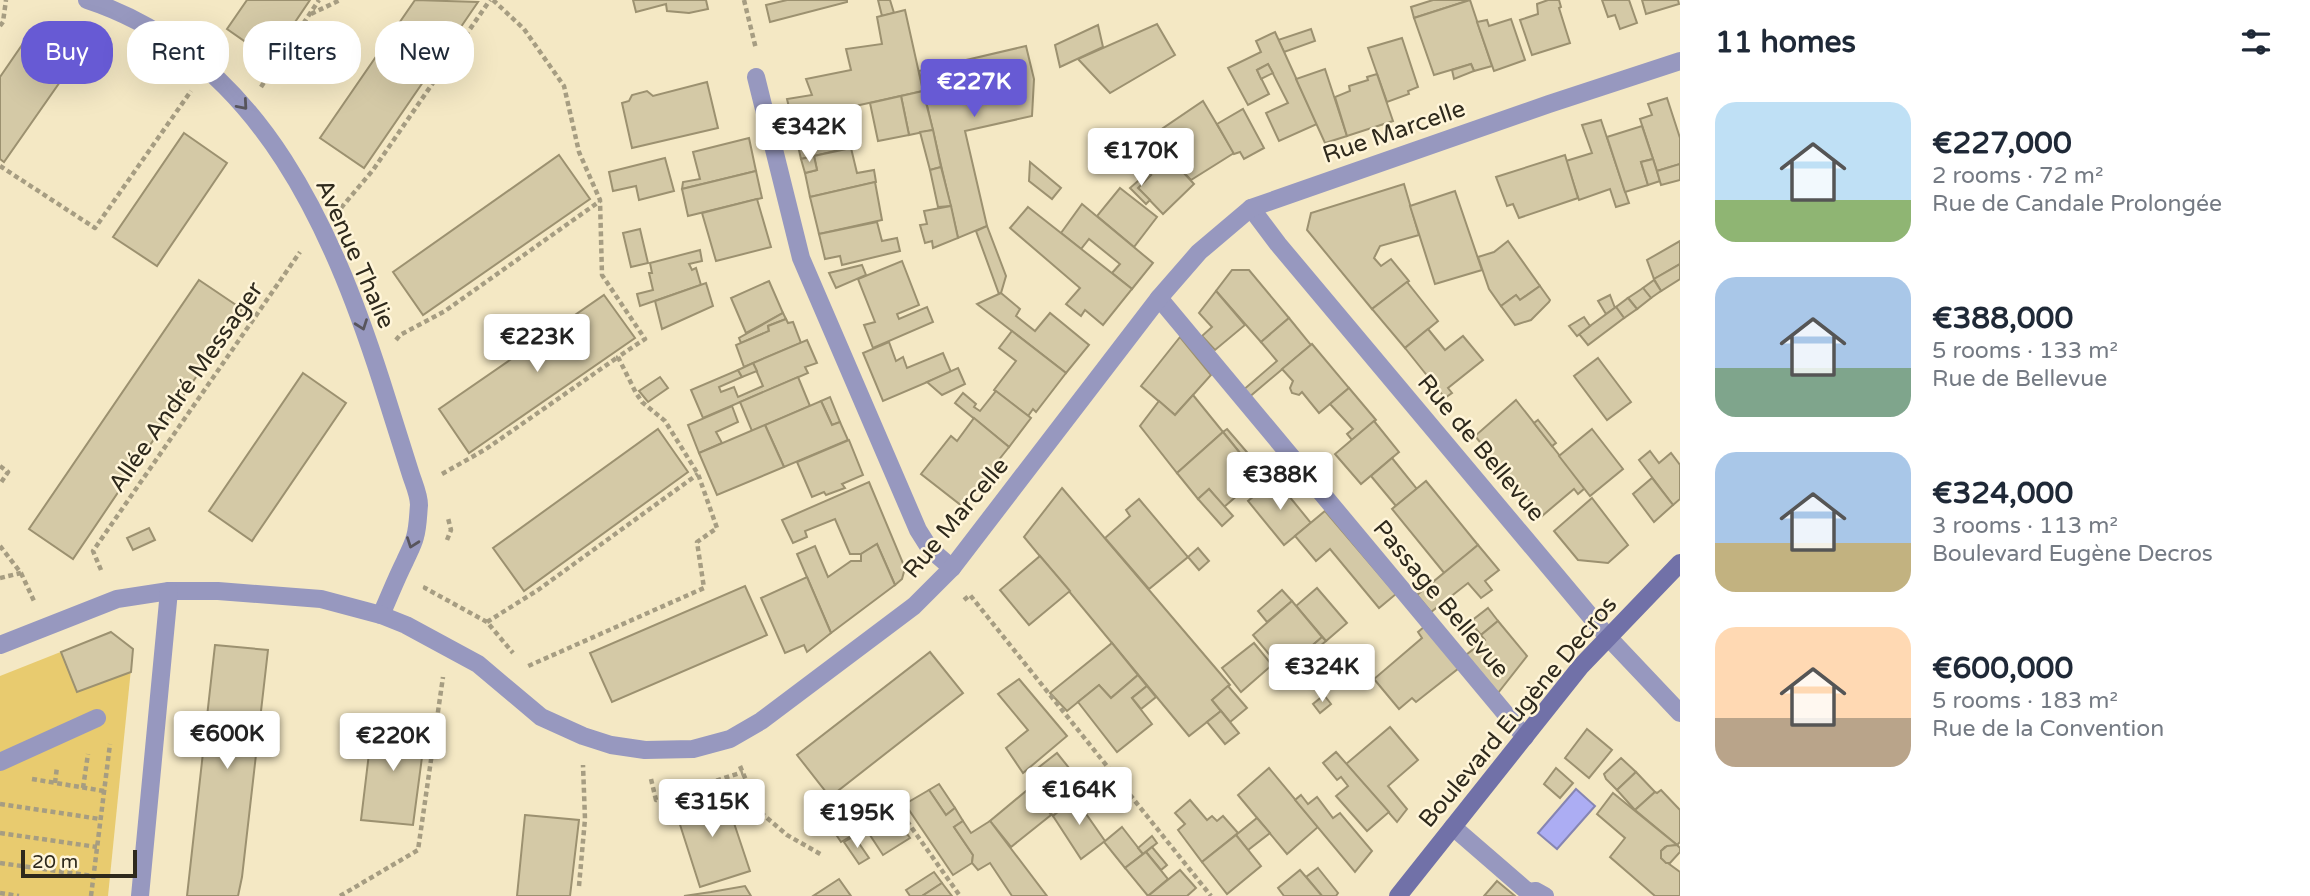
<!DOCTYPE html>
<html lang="en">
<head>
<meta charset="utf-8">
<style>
  :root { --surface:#fff; --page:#f2f2f3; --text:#1f2937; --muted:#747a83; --accent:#675ad4 }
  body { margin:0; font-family:"Varela Round",sans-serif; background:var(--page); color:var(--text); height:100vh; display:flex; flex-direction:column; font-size:26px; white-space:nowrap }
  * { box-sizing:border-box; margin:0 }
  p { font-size:23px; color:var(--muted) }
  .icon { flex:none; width:38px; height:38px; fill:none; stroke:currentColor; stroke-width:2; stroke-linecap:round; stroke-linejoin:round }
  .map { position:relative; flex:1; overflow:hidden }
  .sheet { display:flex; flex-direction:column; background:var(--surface); width:630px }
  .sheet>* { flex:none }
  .banner { position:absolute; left:21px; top:21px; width:665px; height:63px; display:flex; gap:14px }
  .scale { position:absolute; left:21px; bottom:18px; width:116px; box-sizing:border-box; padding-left:7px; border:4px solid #2e291c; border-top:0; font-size:19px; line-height:24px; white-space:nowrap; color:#2e291c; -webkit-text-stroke:5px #fff5d9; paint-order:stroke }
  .price { position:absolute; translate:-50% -60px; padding:0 16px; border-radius:7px; background:#fff; color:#222; font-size:23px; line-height:46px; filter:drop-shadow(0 2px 4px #0008) }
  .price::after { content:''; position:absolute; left:50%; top:42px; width:21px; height:16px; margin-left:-10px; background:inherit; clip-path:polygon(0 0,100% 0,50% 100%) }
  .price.active { background:var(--accent); color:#fff }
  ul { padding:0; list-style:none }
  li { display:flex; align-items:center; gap:21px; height:175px; padding:0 35px }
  li span { display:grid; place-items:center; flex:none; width:196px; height:140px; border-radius:21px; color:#555 }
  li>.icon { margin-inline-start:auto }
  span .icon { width:84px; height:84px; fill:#fffc; stroke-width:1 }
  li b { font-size:30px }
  h2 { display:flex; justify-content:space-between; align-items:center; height:84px; padding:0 35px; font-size:30px }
  .chip { padding:0 24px; border-radius:28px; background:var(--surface); box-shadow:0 7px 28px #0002; font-size:24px; line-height:63px }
  .chip.active { background:var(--accent); color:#fff }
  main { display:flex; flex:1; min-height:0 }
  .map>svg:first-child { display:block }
  .green { fill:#e8cb6f }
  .water { fill:#acadf3; stroke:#8685b2; stroke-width:2 }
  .building { fill:#d4c9a6; stroke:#9c9170; stroke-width:2 }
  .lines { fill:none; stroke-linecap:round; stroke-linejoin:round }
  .path { stroke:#a69d82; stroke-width:4.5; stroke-dasharray:5 3.5; stroke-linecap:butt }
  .lane { stroke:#9798bf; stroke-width:18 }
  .street { stroke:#9798bf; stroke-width:18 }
  .secondary { stroke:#7171a8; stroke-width:18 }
  .oneway { stroke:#58555d }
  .labels { text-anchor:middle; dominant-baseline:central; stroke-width:5; stroke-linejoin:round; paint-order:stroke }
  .street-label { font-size:24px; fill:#2e291c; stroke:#fff5d9 }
</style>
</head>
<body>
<main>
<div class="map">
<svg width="1680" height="896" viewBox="0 0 1680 896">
  <rect width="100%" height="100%" fill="#f4e8c4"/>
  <path class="green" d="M111 632 133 649 108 896H0V676Z"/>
  <path class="water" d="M1576 789 1595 806 1557 849 1538 833Z"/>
  <g class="building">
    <path d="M247 0H310L270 59 227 29Z"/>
    <path d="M415 0 478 2 364 168 320 138Z"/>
    <path d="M633 0H706L708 9 689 13 667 11 666 4 636 12Z"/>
    <path d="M787 0H847V2L770 22 766 5Z"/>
    <path d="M878 0H890L894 13 882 16Z"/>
    <path d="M1433 0H1470L1414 18 1411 7Z"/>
    <path d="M1470 0 1492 66 1474 71 1471 64 1434 75 1414 18Z"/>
    <path d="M1548 0H1559L1561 7 1559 8 1570 43 1532 55 1520 20 1538 14 1537 4Z"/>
    <path d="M1602 0H1629L1637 23 1620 29 1615 15 1608 17Z"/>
    <path d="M1642 0H1678L1679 4 1646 14Z"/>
    <path d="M905 10 923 91 792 120 787 99 812 95 806 79 851 70 846 49 882 44 877 17Z"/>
    <path d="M1511 19 1525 60 1494 71 1477 22 1487 20 1489 26Z"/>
    <path d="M1157 24 1175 55 1110 93 1078 59Z"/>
    <path d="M1098 25 1103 47 1060 67 1055 45Z"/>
    <path d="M33 29 76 59 4 162 0 159V77Z"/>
    <path d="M1311 29 1315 41 1284 52 1278 40Z"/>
    <path d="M1275 32 1317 124 1279 141 1266 113 1288 103 1268 64 1257 70 1269 94 1248 105 1228 68 1261 52 1256 41Z"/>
    <path d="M1402 38 1418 87 1408 91 1409 94 1387 102 1368 48Z"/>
    <path d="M1026 46 1034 79 1032 116 965 131 987 226 958 238 919 71Z"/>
    <path d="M1268 64 1273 73 1261 79 1257 70Z"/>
    <path d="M1471 64 1474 71 1454 79 1452 70Z"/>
    <path d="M1325 69 1347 136 1325 143 1296 79Z"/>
    <path d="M1377 74 1393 121 1347 136 1335 97 1350 91 1349 86 1368 80 1367 77Z"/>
    <path d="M707 82 718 128 632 148 622 103 629 101 632 95 647 91 653 96Z"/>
    <path d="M923 91 933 130 909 135 901 96Z"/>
    <path d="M901 96 909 135 878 141 870 103Z"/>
    <path d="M1667 98 1680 138V164L1657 171 1640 119 1652 115 1648 104Z"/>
    <path d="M1203 101 1234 153 1191 180 1150 137Z"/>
    <path d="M1243 109 1264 148 1244 159 1240 152 1234 154 1217 124Z"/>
    <path d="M1601 120 1629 203 1616 207 1610 189 1579 200 1566 161 1592 153 1582 125Z"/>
    <path d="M822 121 823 127 842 124 848 148 801 159 794 128Z"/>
    <path d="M1642 126 1653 159 1641 162 1648 185 1625 192 1607 137Z"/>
    <path d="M933 130 941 167 930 170 920 132Z"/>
    <path d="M184 133 227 163 157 266 113 237Z"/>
    <path d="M749 138 756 171 682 189 683 182 700 179 693 152Z"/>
    <path d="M851 148 857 173 874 170 876 182 810 197 805 173 817 170 814 156Z"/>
    <path d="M559 155 590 199 423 315 393 272Z"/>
    <path d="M1565 155 1578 198 1519 218 1513 204 1507 206 1496 177Z"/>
    <path d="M814 156 817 170 805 173 801 159Z"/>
    <path d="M665 158 674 191 639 200 636 186 613 191 609 172Z"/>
    <path d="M1170 158 1194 184 1163 214 1138 188 1151 175 1148 172 1153 168 1157 171Z"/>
    <path d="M1653 159 1660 181 1648 185 1641 162Z"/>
    <path d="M1030 162 1061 188 1052 199 1029 181Z"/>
    <path d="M1680 164V180L1661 185 1657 171Z"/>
    <path d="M941 167 951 206 938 207 930 170Z"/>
    <path d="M756 171 762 198 688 216 682 189Z"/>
    <path d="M1148 172 1151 175 1138 188 1150 200 1146 204 1130 188Z"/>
    <path d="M875 182 882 220 819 234 810 197Z"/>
    <path d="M1404 184 1419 235 1380 246 1374 258 1381 266 1391 259 1409 281 1372 309 1307 230 1311 213Z"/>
    <path d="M1120 188 1157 217 1134 247 1097 216Z"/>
    <path d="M1455 191 1482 270 1435 284 1410 206Z"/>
    <path d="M757 199 771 247 716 261 702 213Z"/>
    <path d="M1082 204 1153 263 1132 289 1112 273 1120 264 1089 239 1081 249 1061 233Z"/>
    <path d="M951 206 958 238 933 248 932 241 925 243 920 225 927 224 924 211Z"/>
    <path d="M1028 207 1132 289 1103 325 1085 310 1081 316 1066 304 1080 288 1010 228Z"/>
    <path d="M877 222 882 241 897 238 900 251 842 265 840 256 825 259 819 234Z"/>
    <path d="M987 226 1006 276 1001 293 999 294 976 231Z"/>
    <path d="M640 229 648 263 631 267 623 233Z"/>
    <path d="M1508 241 1540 286 1520 300 1516 295 1501 306 1489 289 1478 257 1494 252Z"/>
    <path d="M1680 241V264L1654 279 1647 260Z"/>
    <path d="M700 250 702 261 689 264 692 270 696 268 701 285 640 306 637 294 653 290 649 273H652L650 263Z"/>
    <path d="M902 261 919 305 897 314 899 319 927 307 933 322 873 348 864 325 875 322 858 279Z"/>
    <path d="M1680 264V279L1661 291 1654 279Z"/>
    <path d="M862 265 866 275 836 288 829 273Z"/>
    <path d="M1232 270H1249L1289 318 1261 342 1216 291Z"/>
    <path d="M199 280 242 309 73 559 29 529Z"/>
    <path d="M1654 280 1661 291 1651 298 1643 288Z"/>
    <path d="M769 281 783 313 746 333 731 298Z"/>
    <path d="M1407 282 1438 321 1405 348 1372 309Z"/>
    <path d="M706 283 713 306 662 329 655 301Z"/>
    <path d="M1540 286 1550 300 1549 302 1531 320 1515 325 1501 306 1516 295 1520 300Z"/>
    <path d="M1643 288 1651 298 1637 309 1628 298Z"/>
    <path d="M1216 291 1245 325 1215 350 1202 336 1212 327 1199 313Z"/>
    <path d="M1001 293 1020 309 1016 316 1035 331 1050 313 1089 345 1066 373 977 304Z"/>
    <path d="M604 295 635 338 469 453 439 409Z"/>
    <path d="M1610 295 1615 308 1606 314 1598 301Z"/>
    <path d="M1628 298 1637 309 1624 318 1616 307Z"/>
    <path d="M1616 307 1624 318 1588 345 1579 334Z"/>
    <path d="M783 313 786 319 768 326 769 331 741 343 739 338Z"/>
    <path d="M1584 317 1590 326 1577 336 1569 326Z"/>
    <path d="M1289 318 1311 345 1248 398 1242 391 1277 361 1261 342Z"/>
    <path d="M786 319 788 323 793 322 801 343 744 367 736 345 769 331 768 326Z"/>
    <path d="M1428 329 1445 350 1463 336 1483 360 1448 388 1452 393 1445 398 1405 348Z"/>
    <path d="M1012 331 1066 373 1036 412 1033 409 1028 416 994 390 1016 361 999 348Z"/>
    <path d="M1180 337 1211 375 1175 415 1141 386Z"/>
    <path d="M807 340 817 363 805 367 808 373 703 418 691 390 738 370 742 377 719 387 721 392 734 387 738 397 763 386 753 363Z"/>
    <path d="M889 342 896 361 903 357 907 368 943 353 951 372 883 401 863 353Z"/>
    <path d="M1312 344 1349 388 1319 413 1302 392 1299 395 1292 393 1290 388 1293 381 1282 369Z"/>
    <path d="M1598 358 1631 402 1607 420 1574 376Z"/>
    <path d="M753 363 757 371 742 377 738 370Z"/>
    <path d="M958 368 965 384 942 395 927 382Z"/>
    <path d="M303 373 346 403 252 541 209 511Z"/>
    <path d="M660 377 668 388 648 402 639 391Z"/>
    <path d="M798 377 810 406 752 431 740 402Z"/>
    <path d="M1349 388 1376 420 1352 440 1347 434 1353 429 1330 404Z"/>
    <path d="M996 391 1031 418 1009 447 955 403 963 393 976 404 974 407 980 411Z"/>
    <path d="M1193 395 1223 432 1177 473 1140 426 1159 401 1175 415Z"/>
    <path d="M830 397 840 422 832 425 821 401Z"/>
    <path d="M1516 400 1585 488 1578 494 1574 489 1542 516 1475 436Z"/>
    <path d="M821 401 832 425 840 422 848 440 784 467 765 425Z"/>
    <path d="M732 406 738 422 716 432 722 443 699 453 688 425Z"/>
    <path d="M974 418 1009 447 962 506 921 474 951 436 957 441Z"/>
    <path d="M1538 420 1556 443 1552 446 1534 423Z"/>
    <path d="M1374 421 1399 452 1361 484 1335 454Z"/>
    <path d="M765 425 784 467 717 495 699 453Z"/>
    <path d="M658 429 688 472 524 591 493 548Z"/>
    <path d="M1227 429 1264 472 1254 481 1235 458 1240 453 1223 432Z"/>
    <path d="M1592 429 1623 469 1590 496 1559 456Z"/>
    <path d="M1223 432 1240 453 1235 458 1254 481 1224 507 1209 489 1198 499 1177 473Z"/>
    <path d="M849 440 863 475 842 484 845 488 826 495 824 492 812 497 797 462Z"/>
    <path d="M1650 451 1659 463 1671 453 1680 465V499L1673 505 1639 460Z"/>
    <path d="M1392 458 1417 489 1396 506 1371 476Z"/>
    <path d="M1652 478 1673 505 1654 522 1633 494Z"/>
    <path d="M1275 479 1311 523 1284 545 1248 501Z"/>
    <path d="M1426 481 1478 545 1445 574 1392 509Z"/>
    <path d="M869 482 905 568 902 579 895 585 877 544 861 554H850L835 519 805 531 807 537 793 543 782 520Z"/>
    <path d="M1062 488 1230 685 1212 700 1221 711 1189 736 1024 537Z"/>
    <path d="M1209 489 1233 516 1222 526 1198 499Z"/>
    <path d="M1592 498 1628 545 1608 563 1578 560 1554 531Z"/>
    <path d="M1139 499 1188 557 1149 589 1105 538 1130 516 1126 510Z"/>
    <path d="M1325 511 1396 594 1379 608 1330 549 1316 561 1295 536Z"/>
    <path d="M149 528 155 540 133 550 127 538Z"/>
    <path d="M877 544 895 585 831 633 797 554 815 546 828 577 851 561H861V554Z"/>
    <path d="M1478 545 1499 570 1485 581 1492 590 1481 598 1468 583 1431 612 1417 595Z"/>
    <path d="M1198 548 1209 561 1199 570 1188 557Z"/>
    <path d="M1040 556 1070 591 1029 625 1000 590Z"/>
    <path d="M807 577 831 633 807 652 804 645 785 653 761 598Z"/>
    <path d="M745 586 767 635 612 702 590 653Z"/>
    <path d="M1317 588 1347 623 1326 641 1296 606Z"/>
    <path d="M1282 590 1292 601 1267 622 1258 611Z"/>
    <path d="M1292 601 1322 637 1283 671 1253 635Z"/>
    <path d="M1488 608 1498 621 1481 635 1470 622Z"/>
    <path d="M1498 621 1527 656 1498 693 1466 655 1485 640 1481 635Z"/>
    <path d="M1424 627 1459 668 1416 702 1412 698 1399 709 1374 679 1422 638 1418 632Z"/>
    <path d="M111 632 133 649 131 672 77 692 61 652Z"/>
    <path d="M1322 637 1326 641 1286 675 1283 671Z"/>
    <path d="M1112 643 1138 675 1111 698 1099 685 1067 711 1050 693Z"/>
    <path d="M1254 643 1272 665 1241 692 1222 668Z"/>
    <path d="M215 645 268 650 242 877 238 896H187Z"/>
    <path d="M930 652 963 693 830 797 797 755Z"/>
    <path d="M1138 675 1147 686 1132 698 1152 724 1117 752 1078 702 1099 685 1111 698Z"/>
    <path d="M1019 679 1067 736 1023 773 1006 748 1028 730 998 694Z"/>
    <path d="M1147 686 1156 697 1141 709 1132 698Z"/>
    <path d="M1228 686 1247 708 1230 722 1212 700Z"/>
    <path d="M1324 695 1331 704 1320 713 1313 704Z"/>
    <path d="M1221 711 1239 733 1225 744 1207 722Z"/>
    <path d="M373 720 426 727 413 825 361 820Z"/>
    <path d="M1390 727 1418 760 1388 786 1407 809 1397 822 1346 764Z"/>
    <path d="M1587 729 1612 750 1589 778 1565 758Z"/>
    <path d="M1336 752 1389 812 1367 831 1336 796 1348 786 1341 777 1337 780 1323 763Z"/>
    <path d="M1057 753 1086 789 1053 816 1039 797 1048 790 1034 771Z"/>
    <path d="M1621 758 1636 772 1617 790 1606 779 1604 774Z"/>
    <path d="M1269 768 1318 827 1287 854 1238 795Z"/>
    <path d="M1556 768 1573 783 1560 798 1544 784Z"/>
    <path d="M1636 772 1655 792 1635 810 1617 790Z"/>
    <path d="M939 784 955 808 946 815 929 790Z"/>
    <path d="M1032 786 1051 815 1011 847 990 821Z"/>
    <path d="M723 790 750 871 700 887 674 806Z"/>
    <path d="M929 790 946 815 955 808 963 821 954 827 973 855 972 863 953 875 905 804Z"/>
    <path d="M1661 790 1680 810V842L1677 845 1635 810 1655 792 1657 793Z"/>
    <path d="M1081 793 1089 804 1082 808 1105 841 1081 859 1053 816Z"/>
    <path d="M1613 793 1677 845 1665 847 1661 851V858L1680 872V896H1655L1610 857 1625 838 1597 814Z"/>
    <path d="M1301 795 1308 804 1317 797 1333 818 1340 813 1372 851 1355 872 1295 800Z"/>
    <path d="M1190 800 1207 820 1212 816 1217 821 1223 816 1238 833 1202 862 1178 830 1185 824 1175 813Z"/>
    <path d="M892 813 910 838 883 855 866 829Z"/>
    <path d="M525 815 579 820 570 896H517Z"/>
    <path d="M855 817 863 829 841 842 833 830Z"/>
    <path d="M1257 818 1270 833 1248 850 1236 835Z"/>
    <path d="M963 821 971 833 990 821 1047 896H1012L990 863 978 870 972 863 973 855 954 827Z"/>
    <path d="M1122 827 1143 854 1125 868 1104 842Z"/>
    <path d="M1236 835 1261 866 1227 894 1202 862Z"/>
    <path d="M854 836 869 858 859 864 844 842Z"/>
    <path d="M1152 836 1157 843 1143 854 1138 848Z"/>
    <path d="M1677 845 1680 848V852L1670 863H1666L1661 858V851L1667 846Z"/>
    <path d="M1152 847 1167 865 1161 870 1146 852Z"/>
    <path d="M1146 852 1168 879 1148 896 1125 868Z"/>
    <path d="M1318 868 1338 893 1336 896H1322L1306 877Z"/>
    <path d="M1180 870 1196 888 1187 896H1148Z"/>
    <path d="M1300 870 1306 877 1322 896H1284L1278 888Z"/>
    <path d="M934 872 942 883 922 896H910L906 890Z"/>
    <path d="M839 879 851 896H813Z"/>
    <path d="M1497 881 1515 896H1484Z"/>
    <path d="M942 883 952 896H922Z"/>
    <path d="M745 886 751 896H684L711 892Z"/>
  </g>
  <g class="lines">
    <g class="path">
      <path d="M493 0 524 29 564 86 579 152 600 200 602 275 645 339 618 357 636 393 642 402 665 421 698 474 717 528 697 542 704 588 526 667"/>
      <path d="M744 0 756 49"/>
      <path d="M311 14 340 0"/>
      <path d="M0 26 3 22 6 0"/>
      <path d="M261 87 319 0"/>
      <path d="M0 166 95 228 191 91"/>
      <path d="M341 208 373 170 490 0"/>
      <path d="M396 340 400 335 445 311 600 201"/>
      <path d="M0 466 8 472 0 484"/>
      <path d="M442 474 486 449 618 357"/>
      <path d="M447 540 451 530 448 518"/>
      <path d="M0 546 21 573 34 601"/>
      <path d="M101 570 93 551 300 252"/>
      <path d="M0 578 21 573"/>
      <path d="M426 586 425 588 487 622 513 653"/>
      <path d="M964 600 970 595 1211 896"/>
      <path d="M487 622 538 590 698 474"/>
      <path d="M740 766 759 811 787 835 822 855"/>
      <path d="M32 779 104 791"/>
      <path d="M651 779 656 800 743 772"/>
      <path d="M55 783 57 767"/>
      <path d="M83 788 88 754"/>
      <path d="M0 804 100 819"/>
      <path d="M897 807 960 896"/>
      <path d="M0 833 97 847"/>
      <path d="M0 863 93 876"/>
      <path d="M579 886 585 819 583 765"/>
      <path d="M0 893 19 896"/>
      <path d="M91 896 110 744"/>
      <path d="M340 896 418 850 443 677"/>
    </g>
    <g class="lane">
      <path d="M1159 298 1525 737"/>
      <path d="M0 762 97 718"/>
    </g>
    <g class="street">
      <path d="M87 0C263 58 336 236 387 399 395 424 403 449 411 475 414 484 419 495 419 505 418 515 418 527 415 537 413 545 408 554 405 561 396 579 389 597 381 615"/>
      <path d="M756 77 801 258 918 530 930 549 952 568"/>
      <path d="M1251 208 1278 244 1607 636 1680 713"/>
      <path d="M0 645 117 599 169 591H218L321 599 381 615 406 625 478 664 541 717 583 736 611 745 645 750 693 749 730 739 761 721 914 606 952 568 1159 298 1199 252 1251 208 1549 104 1680 61"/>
      <path d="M1453 827 1528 892 1536 891 1545 896"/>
      <path d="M140 896 169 591"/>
    </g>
    <path class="secondary" d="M1398 896 1581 666 1680 563"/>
  </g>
  <defs><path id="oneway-chevron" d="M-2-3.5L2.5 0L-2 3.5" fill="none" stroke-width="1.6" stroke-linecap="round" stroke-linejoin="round" transform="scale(1.75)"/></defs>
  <g class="oneway">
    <use href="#oneway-chevron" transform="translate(243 105) rotate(49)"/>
    <use href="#oneway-chevron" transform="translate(362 325) rotate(70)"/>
    <use href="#oneway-chevron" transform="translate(412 543) rotate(110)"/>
  </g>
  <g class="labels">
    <g class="street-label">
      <text transform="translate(1394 132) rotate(-19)">Rue Marcelle</text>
      <text transform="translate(355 254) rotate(66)">Avenue Thalie</text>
      <text transform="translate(186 387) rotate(-55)">Allée André Messager</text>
      <text transform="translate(1481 448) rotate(50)">Rue de Bellevue</text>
      <text transform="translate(956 518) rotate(-50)">Rue Marcelle</text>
      <text transform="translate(1441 599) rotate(50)">Passage Bellevue</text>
      <text transform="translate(1518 712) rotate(-50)">Boulevard Eugène Decros</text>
    </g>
  </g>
</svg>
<div class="scale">20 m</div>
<b class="price active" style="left:974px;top:119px">€227K</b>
<b class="price" style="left:809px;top:164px">€342K</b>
<b class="price" style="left:1141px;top:188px">€170K</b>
<b class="price" style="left:537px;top:374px">€223K</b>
<b class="price" style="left:1280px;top:512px">€388K</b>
<b class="price" style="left:1322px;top:704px">€324K</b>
<b class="price" style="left:227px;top:771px">€600K</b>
<b class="price" style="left:393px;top:773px">€220K</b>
<b class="price" style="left:1079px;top:827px">€164K</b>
<b class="price" style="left:712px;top:839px">€315K</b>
<b class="price" style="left:857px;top:850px">€195K</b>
<div class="banner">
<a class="chip active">Buy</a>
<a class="chip">Rent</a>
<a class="chip">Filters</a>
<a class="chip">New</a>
</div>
</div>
<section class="sheet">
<h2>11 homes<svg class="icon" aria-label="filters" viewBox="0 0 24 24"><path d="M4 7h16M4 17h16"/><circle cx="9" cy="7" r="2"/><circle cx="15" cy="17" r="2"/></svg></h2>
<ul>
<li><span style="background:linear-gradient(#bfe0f5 70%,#8fb573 0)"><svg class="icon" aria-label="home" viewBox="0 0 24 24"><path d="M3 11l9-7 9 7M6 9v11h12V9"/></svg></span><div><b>€227,000</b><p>2 rooms · 72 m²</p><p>Rue de Candale Prolongée</p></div></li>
<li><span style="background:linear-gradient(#a9c7e8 65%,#7fa58c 0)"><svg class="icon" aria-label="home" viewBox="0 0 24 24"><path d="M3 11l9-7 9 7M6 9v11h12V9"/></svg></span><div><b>€388,000</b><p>5 rooms · 133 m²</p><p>Rue de Bellevue</p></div></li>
<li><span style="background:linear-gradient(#a9c7e8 65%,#c2b280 0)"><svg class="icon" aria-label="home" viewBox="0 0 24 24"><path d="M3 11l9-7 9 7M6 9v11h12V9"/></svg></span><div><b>€324,000</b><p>3 rooms · 113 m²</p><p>Boulevard Eugène Decros</p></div></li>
<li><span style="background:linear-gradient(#ffd9b3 65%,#b9a48a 0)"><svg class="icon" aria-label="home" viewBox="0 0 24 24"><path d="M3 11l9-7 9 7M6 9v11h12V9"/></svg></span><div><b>€600,000</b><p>5 rooms · 183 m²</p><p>Rue de la Convention</p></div></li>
</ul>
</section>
</main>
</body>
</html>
